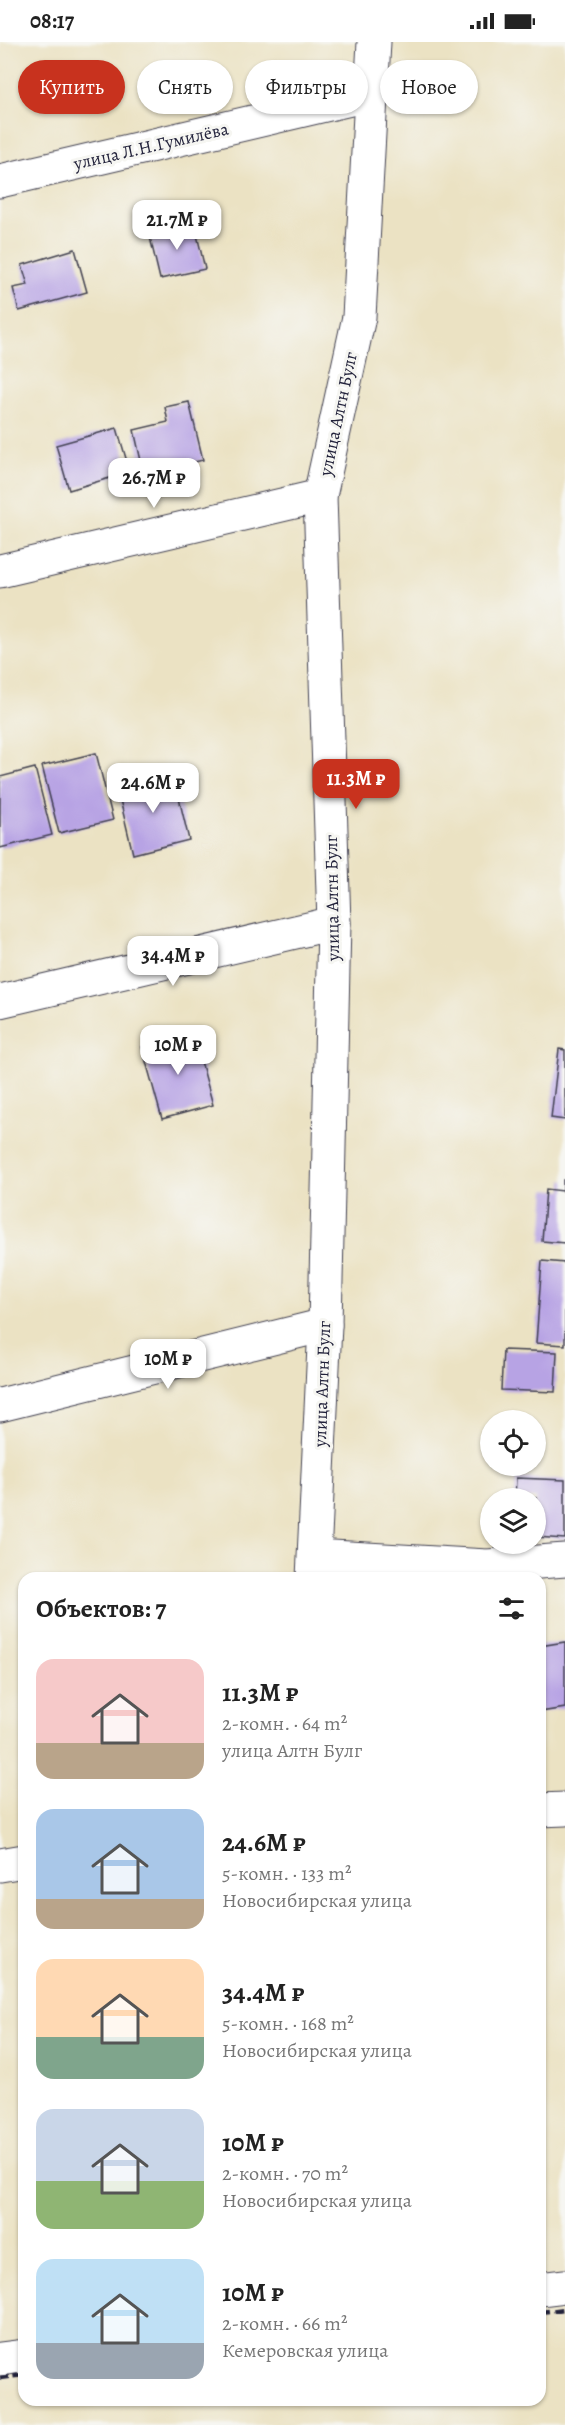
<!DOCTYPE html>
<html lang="ru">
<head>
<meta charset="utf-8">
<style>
  :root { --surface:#fff; --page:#f6f6f6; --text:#222; --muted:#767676; --accent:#c8321e }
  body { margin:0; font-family:Alegreya,serif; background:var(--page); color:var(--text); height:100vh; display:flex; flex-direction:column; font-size:22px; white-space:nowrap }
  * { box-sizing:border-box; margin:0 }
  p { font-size:20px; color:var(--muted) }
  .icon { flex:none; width:33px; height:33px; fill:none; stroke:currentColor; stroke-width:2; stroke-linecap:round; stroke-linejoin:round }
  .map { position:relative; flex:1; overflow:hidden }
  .drawer { position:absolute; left:18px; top:1530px; width:528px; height:834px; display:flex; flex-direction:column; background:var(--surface); border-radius:18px; box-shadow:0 2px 4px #0004 }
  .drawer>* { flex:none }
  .top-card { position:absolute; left:18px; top:18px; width:530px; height:54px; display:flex; gap:12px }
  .controls { position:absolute; left:480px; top:1368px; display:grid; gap:12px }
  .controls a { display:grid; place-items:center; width:66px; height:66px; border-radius:50%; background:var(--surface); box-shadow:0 2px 4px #0004; font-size:30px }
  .price { position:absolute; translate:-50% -51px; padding:0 14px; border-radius:12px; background:#fff; color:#222; font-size:20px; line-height:39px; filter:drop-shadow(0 2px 3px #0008) }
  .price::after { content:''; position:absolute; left:50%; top:36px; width:18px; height:14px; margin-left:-9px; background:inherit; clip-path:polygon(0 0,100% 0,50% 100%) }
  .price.current { background:var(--accent); color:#fff }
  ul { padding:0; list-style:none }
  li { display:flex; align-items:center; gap:18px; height:150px; padding:0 18px }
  li span { display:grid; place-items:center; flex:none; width:168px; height:120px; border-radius:18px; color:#555 }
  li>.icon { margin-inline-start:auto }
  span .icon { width:72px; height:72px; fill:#fffc; stroke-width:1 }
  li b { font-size:26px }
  h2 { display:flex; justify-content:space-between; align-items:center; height:72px; padding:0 18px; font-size:26px }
  .pill { padding:0 21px; border-radius:27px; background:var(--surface); box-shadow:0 2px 4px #0004; font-size:21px; line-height:54px }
  .pill.current { background:var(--accent); color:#fff }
  .status { display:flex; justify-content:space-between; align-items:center; height:42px; padding:0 30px; background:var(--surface); direction:ltr }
  .status svg { height:16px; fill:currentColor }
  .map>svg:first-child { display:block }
  .building { fill:#b7a3e4 }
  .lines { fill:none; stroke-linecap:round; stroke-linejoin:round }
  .minor-casing { stroke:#403f4f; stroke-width:35 }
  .minor { stroke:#fff; stroke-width:33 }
  .rail { stroke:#22223b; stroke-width:4.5; stroke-dasharray:9 4.5; stroke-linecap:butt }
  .labels { text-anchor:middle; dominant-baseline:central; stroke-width:6; stroke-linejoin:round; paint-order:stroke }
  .street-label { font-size:18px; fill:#22223b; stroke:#f6f6f2 }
</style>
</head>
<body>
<div class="status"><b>08:17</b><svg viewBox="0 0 49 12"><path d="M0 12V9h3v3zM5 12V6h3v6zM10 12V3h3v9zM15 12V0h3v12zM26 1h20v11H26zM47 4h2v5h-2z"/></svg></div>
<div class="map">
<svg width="565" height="2383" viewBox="0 0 565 2383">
  <rect width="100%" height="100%" fill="#f6f6f2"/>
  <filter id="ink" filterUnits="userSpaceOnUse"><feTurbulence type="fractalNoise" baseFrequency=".0167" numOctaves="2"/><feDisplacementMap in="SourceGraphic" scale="12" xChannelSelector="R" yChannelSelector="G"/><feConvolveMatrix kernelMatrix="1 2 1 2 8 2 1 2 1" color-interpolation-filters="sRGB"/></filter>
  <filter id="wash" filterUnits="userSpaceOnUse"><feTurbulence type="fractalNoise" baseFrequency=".008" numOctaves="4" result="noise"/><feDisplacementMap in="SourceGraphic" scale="24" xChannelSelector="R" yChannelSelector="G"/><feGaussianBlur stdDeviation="1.35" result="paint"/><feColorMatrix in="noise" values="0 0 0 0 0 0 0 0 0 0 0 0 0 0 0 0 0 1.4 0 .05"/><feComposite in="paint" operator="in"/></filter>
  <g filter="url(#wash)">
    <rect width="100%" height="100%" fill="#ebe2c3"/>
    <g id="blocks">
      <g class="building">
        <path d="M194 180 205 227 160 237 149 191Z"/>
        <path d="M75 207 87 250 19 269 13 246 28 243 22 223Z"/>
        <path d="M189 360 203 418 144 432 134 388 168 380 165 365Z"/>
        <path d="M117 386 130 430 69 448 56 403Z"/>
        <path d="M96 711 113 778 59 791 42 724Z"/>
        <path d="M35 726 52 793 0 806V735Z"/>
        <path d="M173 731 189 798 133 812 117 745Z"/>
        <path d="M193 990 213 1063 162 1077 142 1005Z"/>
        <path d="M559 1007 565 1008V1078L551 1076Z"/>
        <path d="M563 1138H565V1201L542 1199 546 1147 563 1149Z"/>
        <path d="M542 1219 565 1221V1303L536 1301Z"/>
        <path d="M503 1308 557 1310 555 1350 501 1348Z"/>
        <path d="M516 1436 565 1438V1497L536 1495V1456H515Z"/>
        <path d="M565 1600V1666L540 1670V1604Z"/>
      </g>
    </g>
  </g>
  <g filter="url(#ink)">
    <use href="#blocks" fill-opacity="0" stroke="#403f4f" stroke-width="1.5"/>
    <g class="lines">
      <g class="minor-casing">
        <g id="minor">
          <path d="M0 139 372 52"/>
          <path d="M0 529 320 454"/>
          <path d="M0 959 334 881"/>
          <path d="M0 1363 325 1283"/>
          <path d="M315 1514 487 1524 565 1518"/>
          <path d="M313 1536 325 1283 334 881 320 454 359 275 374 0"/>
          <path d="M540 1768 565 1767"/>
          <path d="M0 1823 24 1819"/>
          <path d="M540 2247 565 2244"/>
          <path d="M0 2317 24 2314"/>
        </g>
      </g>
      <use href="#minor" class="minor"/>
      <g class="rail">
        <path d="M540 2270 565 2267"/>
        <path d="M0 2336 24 2333"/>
      </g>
    </g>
  </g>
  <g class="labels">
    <g class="street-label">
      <text transform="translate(151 104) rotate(-13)">улица Л.Н.Гумилёва</text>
      <text transform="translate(338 372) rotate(-78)">улица Алтн Булг</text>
      <text transform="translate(332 856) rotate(-91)">улица Алтн Булг</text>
      <text transform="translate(322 1342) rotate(-88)">улица Алтн Булг</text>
    </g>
  </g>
</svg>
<div class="controls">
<a><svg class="icon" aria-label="locate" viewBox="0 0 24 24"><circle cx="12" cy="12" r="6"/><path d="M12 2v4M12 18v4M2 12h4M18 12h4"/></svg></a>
<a><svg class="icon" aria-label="layers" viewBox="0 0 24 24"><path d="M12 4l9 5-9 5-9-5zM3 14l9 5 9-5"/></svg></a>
</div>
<b class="price" style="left:177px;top:209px">21.7M ₽</b>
<b class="price" style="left:154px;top:467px">26.7M ₽</b>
<b class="price current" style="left:356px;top:768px">11.3M ₽</b>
<b class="price" style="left:153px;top:772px">24.6M ₽</b>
<b class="price" style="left:173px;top:945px">34.4M ₽</b>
<b class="price" style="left:178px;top:1034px">10M ₽</b>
<b class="price" style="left:168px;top:1348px">10M ₽</b>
<div class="top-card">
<a class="pill current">Купить</a>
<a class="pill">Снять</a>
<a class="pill">Фильтры</a>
<a class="pill">Новое</a>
</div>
<section class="drawer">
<h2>Объектов: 7<svg class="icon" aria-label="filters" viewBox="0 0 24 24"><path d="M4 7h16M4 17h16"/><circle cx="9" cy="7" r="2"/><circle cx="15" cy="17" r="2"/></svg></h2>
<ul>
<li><span style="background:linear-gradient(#f6c9c9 70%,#b9a48a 0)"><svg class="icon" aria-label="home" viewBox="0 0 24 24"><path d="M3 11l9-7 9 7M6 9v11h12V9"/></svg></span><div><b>11.3M ₽</b><p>2-комн. · 64 m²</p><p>улица Алтн Булг</p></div></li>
<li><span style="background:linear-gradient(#a9c7e8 75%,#b9a48a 0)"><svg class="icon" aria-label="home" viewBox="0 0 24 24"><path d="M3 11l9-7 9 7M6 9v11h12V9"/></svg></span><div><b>24.6M ₽</b><p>5-комн. · 133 m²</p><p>Новосибирская улица</p></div></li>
<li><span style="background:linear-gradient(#ffd9b3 65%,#7fa58c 0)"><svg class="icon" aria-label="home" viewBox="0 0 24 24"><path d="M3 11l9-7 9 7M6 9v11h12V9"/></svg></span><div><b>34.4M ₽</b><p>5-комн. · 168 m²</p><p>Новосибирская улица</p></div></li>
<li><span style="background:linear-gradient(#c9d6e8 60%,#8fb573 0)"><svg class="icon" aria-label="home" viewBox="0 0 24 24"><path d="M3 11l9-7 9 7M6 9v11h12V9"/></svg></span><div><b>10M ₽</b><p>2-комн. · 70 m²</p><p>Новосибирская улица</p></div></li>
<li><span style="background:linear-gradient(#bfe0f5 70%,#9aa5b1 0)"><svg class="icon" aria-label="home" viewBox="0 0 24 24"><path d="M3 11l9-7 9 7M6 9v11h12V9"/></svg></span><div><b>10M ₽</b><p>2-комн. · 66 m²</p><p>Кемеровская улица</p></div></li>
</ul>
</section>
</div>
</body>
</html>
